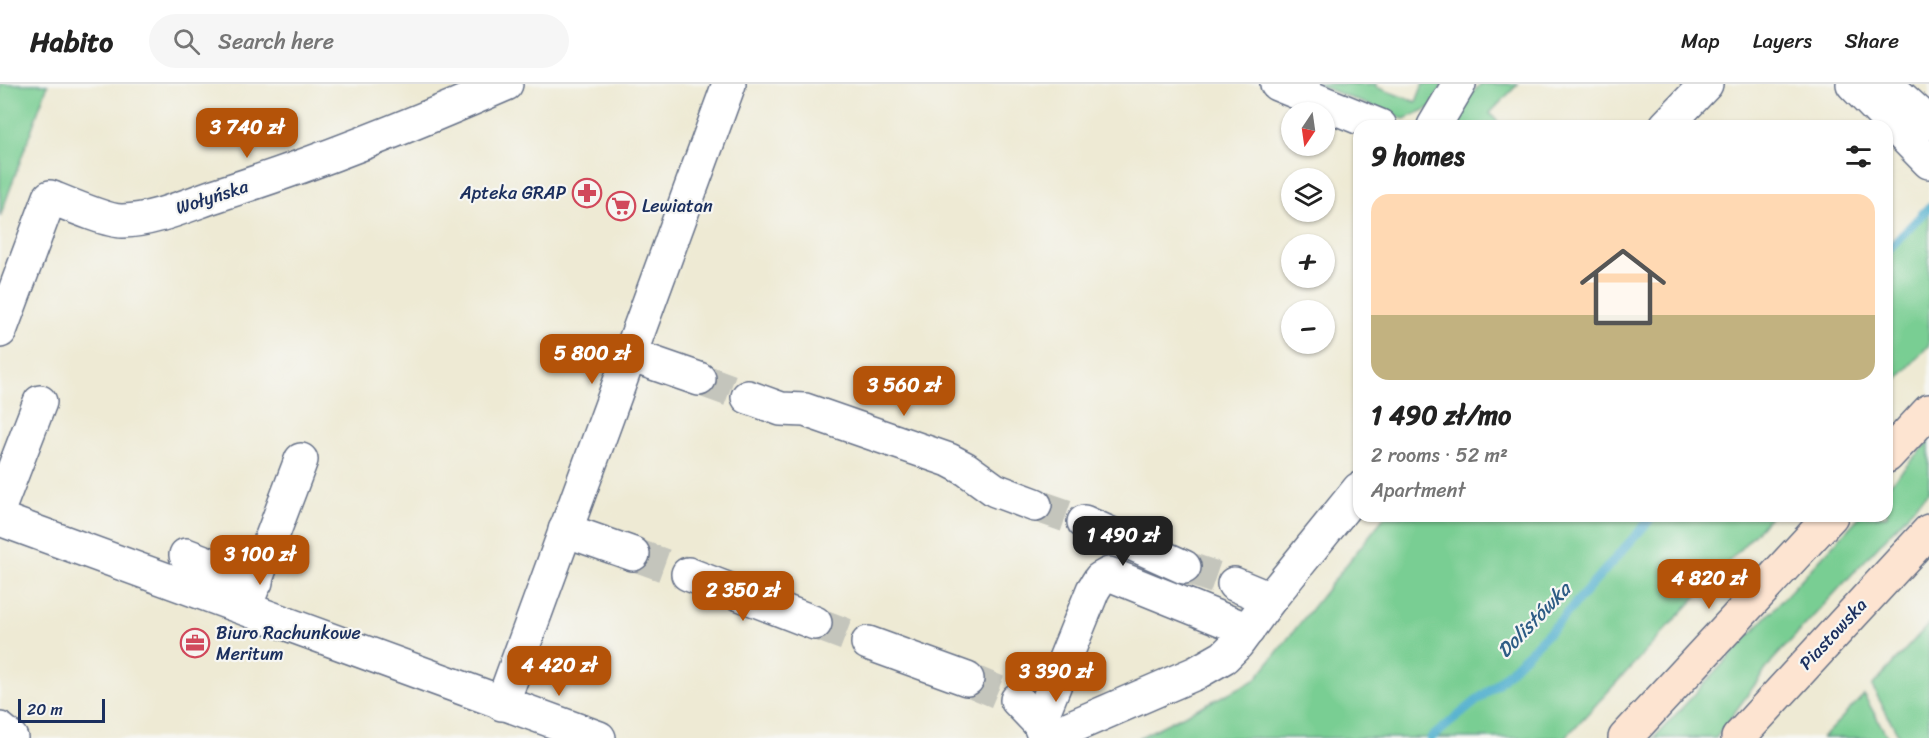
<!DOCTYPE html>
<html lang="en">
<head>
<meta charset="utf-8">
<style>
  :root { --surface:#fff; --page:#f6f6f6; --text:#222; --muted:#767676; --line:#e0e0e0; --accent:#b45309 }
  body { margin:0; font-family:Sriracha,sans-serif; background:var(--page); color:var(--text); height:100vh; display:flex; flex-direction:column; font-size:22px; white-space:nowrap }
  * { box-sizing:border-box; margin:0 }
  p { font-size:20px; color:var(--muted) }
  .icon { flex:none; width:33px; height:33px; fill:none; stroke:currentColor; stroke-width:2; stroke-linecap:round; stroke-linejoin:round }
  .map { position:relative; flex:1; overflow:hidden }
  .sheet { position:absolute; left:1353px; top:36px; width:540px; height:402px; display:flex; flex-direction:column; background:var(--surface); border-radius:18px; box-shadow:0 2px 4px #0004 }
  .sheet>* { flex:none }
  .needle { width:39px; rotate:193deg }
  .buttons { position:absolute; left:1281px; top:18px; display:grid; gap:12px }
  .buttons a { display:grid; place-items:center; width:54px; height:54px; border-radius:50%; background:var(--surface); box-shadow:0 2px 4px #0004; font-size:30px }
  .scale { position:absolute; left:18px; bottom:15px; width:87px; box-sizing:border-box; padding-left:6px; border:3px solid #1b2f5e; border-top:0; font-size:16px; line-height:21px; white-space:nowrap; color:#1b2f5e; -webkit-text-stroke:4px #f6f6f2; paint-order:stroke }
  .price { position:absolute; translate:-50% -51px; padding:0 14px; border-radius:12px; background:var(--accent); color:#fff; font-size:20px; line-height:39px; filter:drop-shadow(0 2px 3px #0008) }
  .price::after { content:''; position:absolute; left:50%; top:36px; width:18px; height:14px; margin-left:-9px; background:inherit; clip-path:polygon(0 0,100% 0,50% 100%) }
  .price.selected { background:#222; color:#fff }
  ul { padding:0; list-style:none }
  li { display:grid; align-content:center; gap:12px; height:318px; padding:0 18px }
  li+li { border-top:2px solid var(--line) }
  li span { display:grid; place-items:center; height:186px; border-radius:18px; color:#555 }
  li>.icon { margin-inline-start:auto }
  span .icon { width:108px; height:108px; fill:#fffc; stroke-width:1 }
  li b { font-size:26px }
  h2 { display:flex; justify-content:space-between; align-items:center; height:72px; padding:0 18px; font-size:26px }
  header { display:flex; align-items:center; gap:36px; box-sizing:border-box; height:84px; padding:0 30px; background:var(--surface); border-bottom:2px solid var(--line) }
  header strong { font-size:28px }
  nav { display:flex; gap:33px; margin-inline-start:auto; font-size:21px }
  .search { width:420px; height:54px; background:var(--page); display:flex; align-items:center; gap:15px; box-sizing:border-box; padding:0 21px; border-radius:33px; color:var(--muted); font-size:22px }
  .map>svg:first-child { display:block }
  .green { fill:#79ce93; stroke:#4a7e78; stroke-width:1.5 }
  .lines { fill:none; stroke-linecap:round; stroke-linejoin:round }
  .stream { stroke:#4fafce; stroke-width:9 }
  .street-tunnel { stroke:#c4c5bc; stroke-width:33; stroke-dasharray:33 16; stroke-linecap:butt }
  .street-casing { stroke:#657087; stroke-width:36 }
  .secondary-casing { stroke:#657087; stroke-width:36 }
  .street { stroke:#fff; stroke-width:33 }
  .secondary { stroke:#fde4d1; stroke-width:33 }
  .labels { text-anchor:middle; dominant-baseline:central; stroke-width:4.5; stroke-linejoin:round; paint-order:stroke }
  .poi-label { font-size:18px; fill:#1b2f5e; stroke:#f6f6f2; text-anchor:start }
  .street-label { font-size:18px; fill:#1b2f5e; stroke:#f6f6f2 }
  .water-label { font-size:20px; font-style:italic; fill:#2d5c85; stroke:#f6f6f2 }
</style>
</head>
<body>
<header>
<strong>Habito</strong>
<div class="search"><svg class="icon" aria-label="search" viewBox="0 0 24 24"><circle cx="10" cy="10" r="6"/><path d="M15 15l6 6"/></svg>Search here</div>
<nav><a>Map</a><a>Layers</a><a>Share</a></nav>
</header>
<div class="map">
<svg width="1929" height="654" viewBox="0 0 1929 654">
  <rect width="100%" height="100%" fill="#f6f6f2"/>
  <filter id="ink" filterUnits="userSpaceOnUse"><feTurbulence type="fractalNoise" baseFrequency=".0167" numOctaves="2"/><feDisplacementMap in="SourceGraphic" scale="12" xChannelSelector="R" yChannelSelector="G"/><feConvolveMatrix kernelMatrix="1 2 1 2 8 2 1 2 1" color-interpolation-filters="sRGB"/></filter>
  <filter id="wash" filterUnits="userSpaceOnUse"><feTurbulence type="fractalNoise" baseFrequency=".008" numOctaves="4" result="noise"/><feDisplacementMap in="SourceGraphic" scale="24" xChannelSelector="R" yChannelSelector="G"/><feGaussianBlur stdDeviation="1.35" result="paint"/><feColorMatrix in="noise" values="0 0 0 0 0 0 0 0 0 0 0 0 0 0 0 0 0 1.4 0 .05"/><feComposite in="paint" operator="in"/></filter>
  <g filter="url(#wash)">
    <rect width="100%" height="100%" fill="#eeead4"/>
    <g class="green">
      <path d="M0 0H48L0 133Z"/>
      <path d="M1315 0H1376V3L1416 18 1423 0H1443L1432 23 1404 35Z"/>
      <path d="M1481 0H1518L1490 29 1501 42H1452L1459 23Z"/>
      <path d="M1927 125 1929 127V261L1887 306V167Z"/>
      <path d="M1929 358V407L1772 577 1716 654H1654L1860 432H1887V403Z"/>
      <path d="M1385 432H1771L1565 654H1138L1255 596Z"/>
      <path d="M1929 540V654H1900L1872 602Z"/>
      <path d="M1864 611 1888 654H1822L1823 653Z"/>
    </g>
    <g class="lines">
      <g class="stream">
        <path d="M1887 167 1929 123"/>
        <path d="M1431 654 1497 600 1558 539 1653 432"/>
      </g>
    </g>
  </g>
  <g filter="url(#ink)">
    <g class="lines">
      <g class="street-tunnel">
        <path d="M699 295 748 313"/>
        <path d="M1035 421 1084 438"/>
        <path d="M633 470 688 490"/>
        <path d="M1184 483 1234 500"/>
        <path d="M815 539 868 559"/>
        <path d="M967 595 1017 616"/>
      </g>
      <g class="street-casing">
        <g id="street">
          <path d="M1277 0 1380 42"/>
          <path d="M1853 0 1929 78"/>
          <path d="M1886 0 1929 39"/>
          <path d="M1434 42 1459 0"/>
          <path d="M1666 42 1706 0"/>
          <path d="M0 247 50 113C65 119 109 138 123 137 156 136 189 120 220 110 318 79 412 41 506 0"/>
          <path d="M630 271 699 295"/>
          <path d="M748 313 781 325 805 326 949 376 966 385 995 406 1035 421"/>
          <path d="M0 421 40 318"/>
          <path d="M0 435 599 654"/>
          <path d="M1084 438 1184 483"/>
          <path d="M565 446 633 470"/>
          <path d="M186 471 256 498"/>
          <path d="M688 490 815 539"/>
          <path d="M1234 500 1270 515"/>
          <path d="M245 524 301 376"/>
          <path d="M868 559 967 595"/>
          <path d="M1017 616 1039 639 1045 654"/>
          <path d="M502 620 729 0"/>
          <path d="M1039 639 1093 506 1100 495 1109 490 1248 546"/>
          <path d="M0 645 11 654"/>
          <path d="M1046 654 1196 589 1224 573 1237 560 1270 515 1359 405"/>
        </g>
      </g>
      <g class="secondary-casing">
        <g id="secondary">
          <path d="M1887 372 1929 327"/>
          <path d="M1625 654 1831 432"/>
          <path d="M1738 654 1929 447"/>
        </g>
      </g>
      <use href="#street" class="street"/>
      <use href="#secondary" class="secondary"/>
    </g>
  </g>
  <defs>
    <g id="pharmacy-ring" transform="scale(1.5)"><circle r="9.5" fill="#f6f6f2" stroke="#d1495b" stroke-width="1.5"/><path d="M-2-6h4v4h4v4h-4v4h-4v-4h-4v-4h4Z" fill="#d1495b"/></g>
    <g id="supermarket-ring" transform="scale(1.5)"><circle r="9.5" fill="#f6f6f2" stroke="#d1495b" stroke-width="1.5"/><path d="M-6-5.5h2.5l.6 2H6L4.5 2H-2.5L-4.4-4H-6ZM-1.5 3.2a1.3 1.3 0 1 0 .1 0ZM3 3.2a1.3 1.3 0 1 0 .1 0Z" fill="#d1495b"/></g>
    <g id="office-ring" transform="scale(1.5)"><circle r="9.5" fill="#f6f6f2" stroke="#d1495b" stroke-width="1.5"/><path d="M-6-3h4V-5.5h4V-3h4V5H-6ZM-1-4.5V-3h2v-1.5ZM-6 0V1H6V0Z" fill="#d1495b"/></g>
  </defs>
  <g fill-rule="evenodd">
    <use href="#pharmacy-ring" x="587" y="109"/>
    <use href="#supermarket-ring" x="621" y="122"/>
    <use href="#office-ring" x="195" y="559"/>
  </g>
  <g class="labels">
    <g class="poi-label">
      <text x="566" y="109" text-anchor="end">Apteka GRAP</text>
      <text x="642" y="122">Lewiatan</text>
      <text x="216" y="549">Biuro Rachunkowe<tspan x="216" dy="21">Meritum</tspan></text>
    </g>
    <g class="street-label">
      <text transform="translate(212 113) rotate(-18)">Wołyńska</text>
      <text transform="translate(1833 550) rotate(-47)">Piastowska</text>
    </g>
    <g class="water-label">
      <text transform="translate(1534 536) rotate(-46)">Dolistówka</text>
    </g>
  </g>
</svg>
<div class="buttons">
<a><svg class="needle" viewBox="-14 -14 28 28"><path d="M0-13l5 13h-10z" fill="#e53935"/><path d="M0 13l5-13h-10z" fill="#767676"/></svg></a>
<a><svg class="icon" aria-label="layers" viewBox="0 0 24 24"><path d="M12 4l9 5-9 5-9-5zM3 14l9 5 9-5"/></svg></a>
<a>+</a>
<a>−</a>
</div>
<div class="scale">20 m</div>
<b class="price" style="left:247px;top:75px">3 740 zł</b>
<b class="price" style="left:592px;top:301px">5 800 zł</b>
<b class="price" style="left:904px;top:333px">3 560 zł</b>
<b class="price selected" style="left:1123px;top:483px">1 490 zł</b>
<b class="price" style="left:260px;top:502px">3 100 zł</b>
<b class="price" style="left:1709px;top:526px">4 820 zł</b>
<b class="price" style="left:743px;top:538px">2 350 zł</b>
<b class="price" style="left:559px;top:613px">4 420 zł</b>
<b class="price" style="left:1056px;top:619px">3 390 zł</b>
<section class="sheet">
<h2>9 homes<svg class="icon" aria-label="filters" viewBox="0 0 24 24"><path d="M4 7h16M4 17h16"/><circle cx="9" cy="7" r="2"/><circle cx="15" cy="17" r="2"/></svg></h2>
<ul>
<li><span style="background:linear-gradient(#ffd9b3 65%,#c2b280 0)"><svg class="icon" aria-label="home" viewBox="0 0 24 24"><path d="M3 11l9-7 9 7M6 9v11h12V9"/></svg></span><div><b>1 490 zł/mo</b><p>2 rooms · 52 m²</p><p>Apartment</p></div></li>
</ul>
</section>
</div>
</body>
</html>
